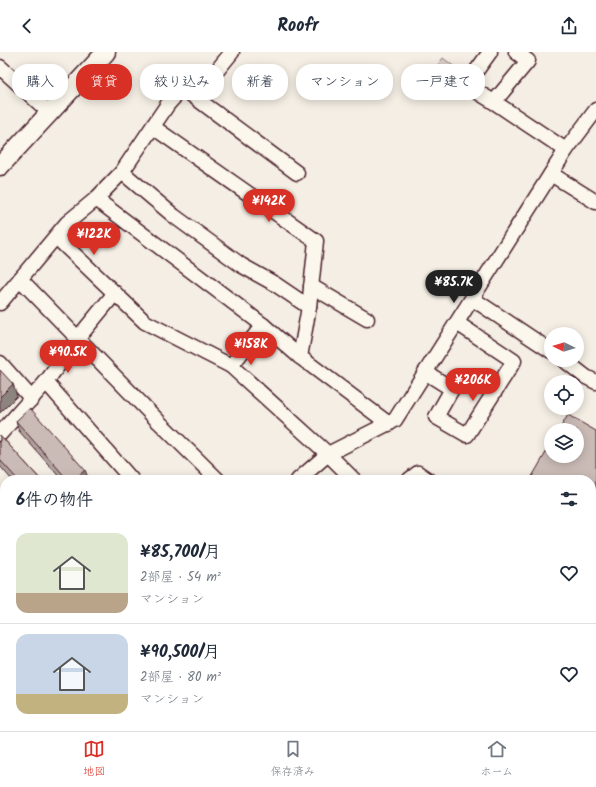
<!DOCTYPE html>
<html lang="ja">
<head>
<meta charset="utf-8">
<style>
  :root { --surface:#fff; --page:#f6f6f7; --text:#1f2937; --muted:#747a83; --line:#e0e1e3; --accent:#d93025 }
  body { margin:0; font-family:Kalam,"Klee One",sans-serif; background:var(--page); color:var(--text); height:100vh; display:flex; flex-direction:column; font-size:15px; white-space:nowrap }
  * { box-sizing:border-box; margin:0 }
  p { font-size:13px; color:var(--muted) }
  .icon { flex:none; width:22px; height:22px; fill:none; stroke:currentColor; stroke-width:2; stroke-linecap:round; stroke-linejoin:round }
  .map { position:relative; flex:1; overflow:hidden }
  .sheet { position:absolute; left:0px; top:423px; width:596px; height:256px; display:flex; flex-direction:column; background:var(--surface); border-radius:16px 16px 0 0; box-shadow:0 2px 10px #0003 }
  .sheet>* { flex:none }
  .top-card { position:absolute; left:12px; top:12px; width:572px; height:36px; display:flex; gap:8px }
  .needle { width:26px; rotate:275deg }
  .tools { position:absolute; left:544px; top:275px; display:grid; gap:8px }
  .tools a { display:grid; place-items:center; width:40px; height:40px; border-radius:50%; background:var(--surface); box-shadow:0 2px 10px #0003; font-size:20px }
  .price { position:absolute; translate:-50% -34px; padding:0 9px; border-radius:14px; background:var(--accent); color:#fff; font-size:13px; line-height:26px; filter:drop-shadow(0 1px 2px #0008) }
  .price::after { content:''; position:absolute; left:50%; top:24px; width:12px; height:9px; margin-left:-6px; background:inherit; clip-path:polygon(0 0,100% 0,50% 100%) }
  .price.on { background:#222; color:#fff }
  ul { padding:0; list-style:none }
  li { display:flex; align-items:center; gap:12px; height:100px; padding:0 16px }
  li+li { border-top:1px solid var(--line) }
  li span { display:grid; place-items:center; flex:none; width:112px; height:80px; border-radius:12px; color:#555 }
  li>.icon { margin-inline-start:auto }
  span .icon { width:48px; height:48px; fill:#fffc; stroke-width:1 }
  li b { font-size:17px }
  h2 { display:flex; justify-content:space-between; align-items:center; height:48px; padding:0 16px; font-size:17px }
  .chip { padding:0 14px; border-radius:16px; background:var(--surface); box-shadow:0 2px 10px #0003; font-size:14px; line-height:36px }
  .chip.on { background:var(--accent); color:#fff }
  header { display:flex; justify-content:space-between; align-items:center; height:52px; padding:0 16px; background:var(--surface); font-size:18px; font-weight:700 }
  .tabs { display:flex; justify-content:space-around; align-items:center; height:56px; border-top:1px solid var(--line); background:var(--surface); font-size:11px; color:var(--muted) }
  .tabs a { display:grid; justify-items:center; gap:2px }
  .tabs .on { color:var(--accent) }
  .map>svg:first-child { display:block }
  .park { fill:#dbd0c9; stroke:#92787a }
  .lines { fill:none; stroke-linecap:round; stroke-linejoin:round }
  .minor-casing { stroke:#4a1f2b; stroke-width:17 }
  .major-casing { stroke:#4a1f2b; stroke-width:21 }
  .minor { stroke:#fbf7ec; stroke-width:14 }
  .major { stroke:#fbf7ec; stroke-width:18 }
  .wall { fill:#aea19d; stroke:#4a1f2b }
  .shaded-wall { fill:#8d837f; stroke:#4a1f2b }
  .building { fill:#cabbb6; stroke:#4a1f2b }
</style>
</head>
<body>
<header><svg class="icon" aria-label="back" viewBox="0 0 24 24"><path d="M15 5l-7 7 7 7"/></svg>Roofr<svg class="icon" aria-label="share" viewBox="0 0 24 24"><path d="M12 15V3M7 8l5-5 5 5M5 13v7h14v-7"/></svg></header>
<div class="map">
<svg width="596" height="679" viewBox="0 0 596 679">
  <rect width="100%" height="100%" fill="#f4eee4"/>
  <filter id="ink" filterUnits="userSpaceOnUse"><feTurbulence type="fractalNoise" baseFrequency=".025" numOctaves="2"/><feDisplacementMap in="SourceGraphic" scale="8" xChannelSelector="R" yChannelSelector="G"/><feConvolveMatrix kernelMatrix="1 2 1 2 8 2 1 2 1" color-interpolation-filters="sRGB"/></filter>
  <g filter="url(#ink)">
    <g class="park">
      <path d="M443 6 469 26 431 22Z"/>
      <path d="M53 26 64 36 50 53 37 44Z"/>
    </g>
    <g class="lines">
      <g class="minor-casing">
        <g id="minor">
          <path d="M0 15 50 61"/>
          <path d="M430 26 466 33 494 50 566 98"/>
          <path d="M466 33 490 0"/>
          <path d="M185 38 297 121"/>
          <path d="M494 50 528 9 516 0"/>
          <path d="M153 75 316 189 309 255 300 305"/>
          <path d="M122 120 174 164 241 213 275 232 309 255"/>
          <path d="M551 122 596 150"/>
          <path d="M96 147 263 273 300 305 389 372"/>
          <path d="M56 185 145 270 231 314 328 402 354 428"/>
          <path d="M20 227 159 370 218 428"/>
          <path d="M311 234 367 267"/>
          <path d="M473 247 551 299"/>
          <path d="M0 251 67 171 96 147 122 120 168 52 176 43 206 27 215 21 232 0"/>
          <path d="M564 308 586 325 596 330"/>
          <path d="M0 311 32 347"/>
          <path d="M231 314 263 273"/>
          <path d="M425 320 452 337 436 365 467 383 514 309 457 271"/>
          <path d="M46 330 132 428"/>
          <path d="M0 382 46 330 78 286 115 241"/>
          <path d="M298 428 328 402 395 368 566 98 596 58"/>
          <path d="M409 428 418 421 428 428"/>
          <path d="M0 474 5 479"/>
          <path d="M0 568 5 566"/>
          <path d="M0 661 6 679"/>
          <path d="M67 674 69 679"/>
          <path d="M152 674 156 679"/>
          <path d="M409 674 418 679"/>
          <path d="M139 679 142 674"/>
          <path d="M185 679 188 674"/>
          <path d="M359 679 362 674"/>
          <path d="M589 679 596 667"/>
        </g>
      </g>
      <g class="major-casing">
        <path id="major" d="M0 114 106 0"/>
      </g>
      <use href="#minor" class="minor"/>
      <use href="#major" class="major"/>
    </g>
    <g class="wall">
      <path d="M16 369 89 428H62L19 379Z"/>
      <path d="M596 379V503L591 500V428Z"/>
      <path d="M0 383 41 428H12L0 414Z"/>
      <path d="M591 520 596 523V554L591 551Z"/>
      <path d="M5 524V557L0 559V529Z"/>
      <path d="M5 615V644L0 645V616Z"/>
      <path d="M315 674H338L335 679H318L316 678Z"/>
      <path d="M471 674H544L541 679H479Z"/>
    </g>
    <g class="shaded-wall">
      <path d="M13 332 17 344 0 361V345Z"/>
      <path d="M85 418 89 428H78L77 425Z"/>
      <path d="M0 489 2 494 0 496Z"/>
      <path d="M332 674H338L335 679H329Z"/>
      <path d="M533 674H544L541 679H530Z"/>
    </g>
    <g class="building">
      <path d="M0 318 13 332 0 345Z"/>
      <path d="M30 356 85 418 77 425 80 428H68L16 369Z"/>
      <path d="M568 363 596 379V494L591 491V428H530L551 392V404H577V378H559Z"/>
      <path d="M0 383 41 428H18L0 408Z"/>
      <path d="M591 520 596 523V545L591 542Z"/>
      <path d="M5 524V546L0 548V529Z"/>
      <path d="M5 590V611L0 597V592Z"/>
      <path d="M5 615V637L0 638V616Z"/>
      <path d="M317 674H332L329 679H325Z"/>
      <path d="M487 674H533L530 679H495Z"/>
    </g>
  </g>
</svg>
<div class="tools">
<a><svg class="needle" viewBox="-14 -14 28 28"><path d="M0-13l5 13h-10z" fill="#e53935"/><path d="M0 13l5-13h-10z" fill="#747a83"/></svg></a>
<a><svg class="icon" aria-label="locate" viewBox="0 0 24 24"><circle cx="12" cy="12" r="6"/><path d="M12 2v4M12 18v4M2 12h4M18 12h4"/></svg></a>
<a><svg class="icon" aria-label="layers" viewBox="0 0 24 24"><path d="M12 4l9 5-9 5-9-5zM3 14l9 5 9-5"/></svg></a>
</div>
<b class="price" style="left:269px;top:171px">¥142K</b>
<b class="price" style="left:94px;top:204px">¥122K</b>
<b class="price on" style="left:454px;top:252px">¥85.7K</b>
<b class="price" style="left:251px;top:314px">¥158K</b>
<b class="price" style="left:68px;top:322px">¥90.5K</b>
<b class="price" style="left:473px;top:350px">¥206K</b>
<div class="top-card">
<a class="chip">購入</a>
<a class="chip on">賃貸</a>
<a class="chip">絞り込み</a>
<a class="chip">新着</a>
<a class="chip">マンション</a>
<a class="chip">一戸建て</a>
</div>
<section class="sheet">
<h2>6件の物件<svg class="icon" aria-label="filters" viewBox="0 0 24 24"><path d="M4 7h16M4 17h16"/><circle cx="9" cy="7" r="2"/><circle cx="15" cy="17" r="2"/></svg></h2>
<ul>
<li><span style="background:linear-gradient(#dfe7d0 75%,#b9a48a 0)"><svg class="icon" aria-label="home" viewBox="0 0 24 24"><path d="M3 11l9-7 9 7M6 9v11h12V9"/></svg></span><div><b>¥85,700/月</b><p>2部屋 · 54 m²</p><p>マンション</p></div><svg class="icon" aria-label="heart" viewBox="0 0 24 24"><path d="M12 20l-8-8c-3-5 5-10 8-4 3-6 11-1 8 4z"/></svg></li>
<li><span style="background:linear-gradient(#c9d6e8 75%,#c2b280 0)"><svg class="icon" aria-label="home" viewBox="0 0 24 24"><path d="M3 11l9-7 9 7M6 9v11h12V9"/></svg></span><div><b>¥90,500/月</b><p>2部屋 · 80 m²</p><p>マンション</p></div><svg class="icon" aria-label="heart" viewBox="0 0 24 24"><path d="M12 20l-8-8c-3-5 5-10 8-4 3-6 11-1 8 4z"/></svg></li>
</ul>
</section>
</div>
<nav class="tabs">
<a class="on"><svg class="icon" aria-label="map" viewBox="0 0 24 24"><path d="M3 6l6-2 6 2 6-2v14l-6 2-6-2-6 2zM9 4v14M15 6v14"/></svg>地図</a>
<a><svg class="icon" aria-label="saved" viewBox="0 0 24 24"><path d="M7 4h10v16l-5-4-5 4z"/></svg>保存済み</a>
<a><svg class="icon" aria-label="home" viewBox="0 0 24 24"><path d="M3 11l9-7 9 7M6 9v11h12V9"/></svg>ホーム</a>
</nav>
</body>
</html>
